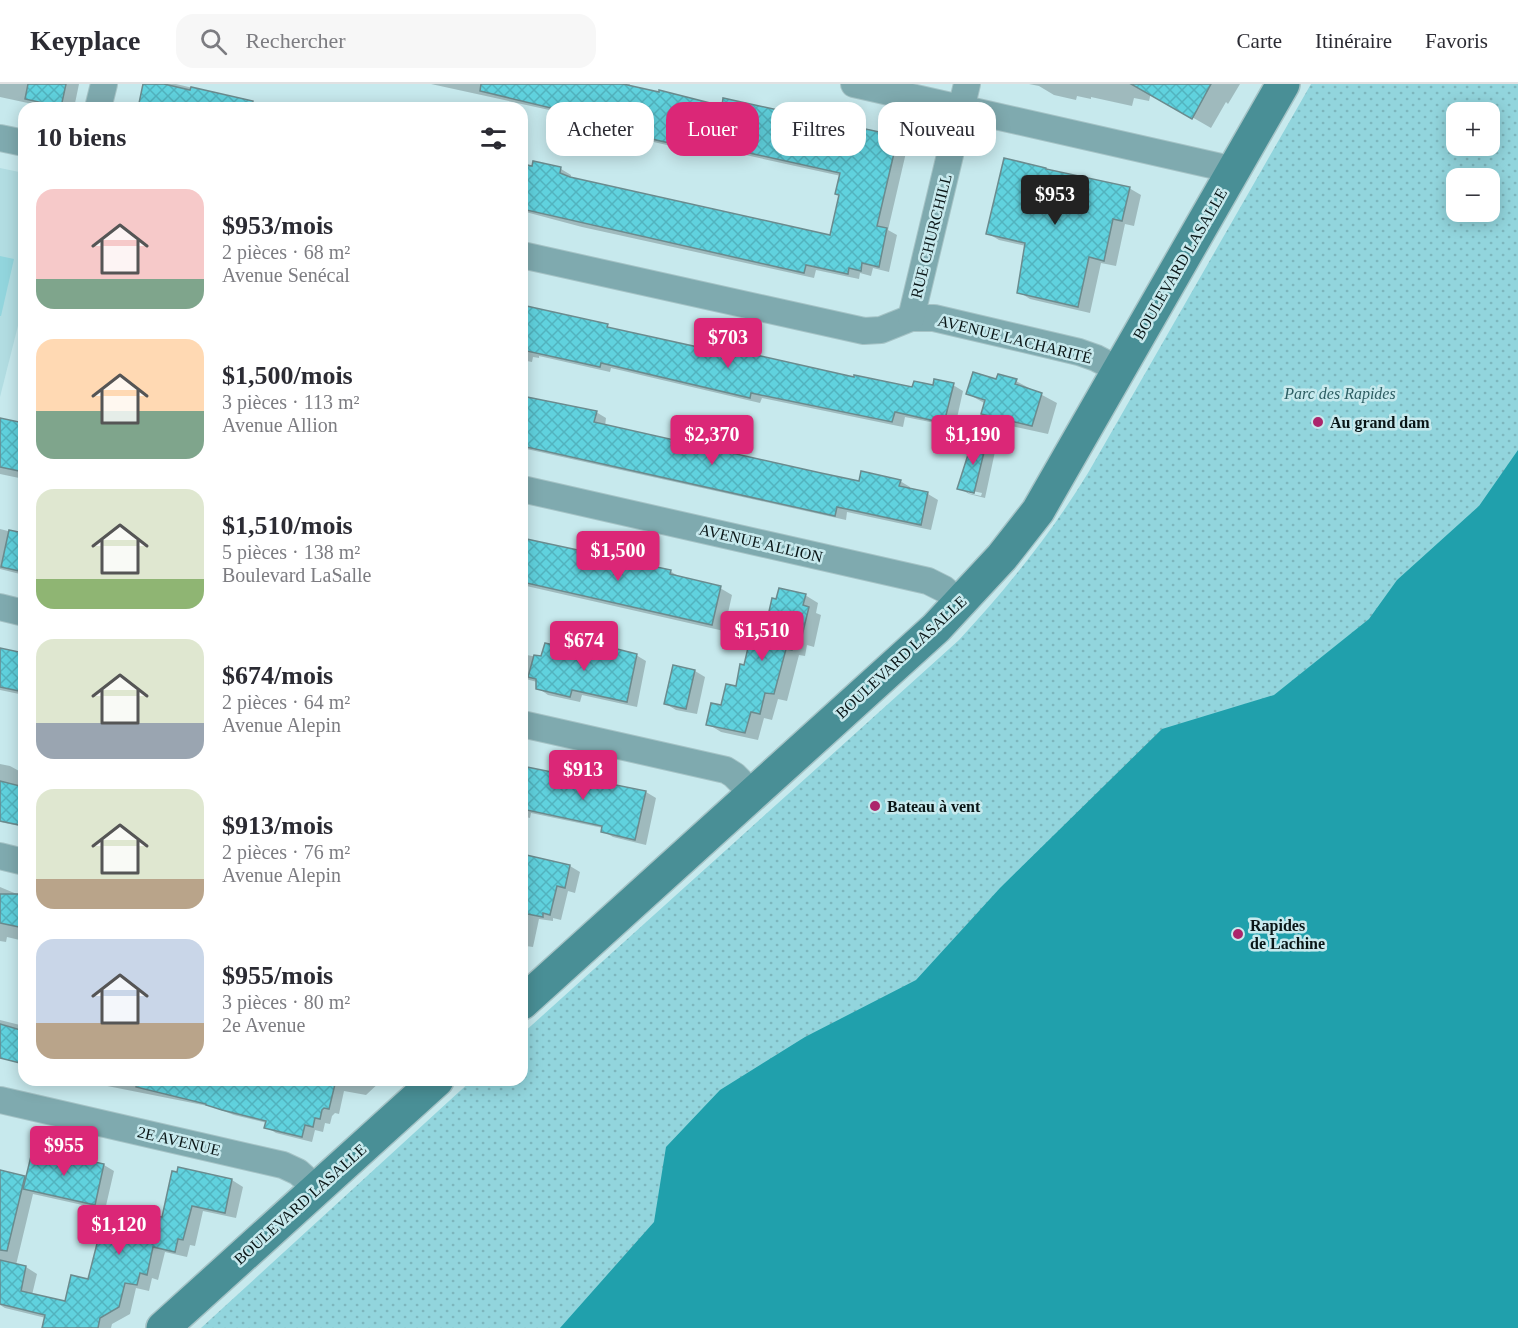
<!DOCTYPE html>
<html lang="fr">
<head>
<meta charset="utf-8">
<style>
  :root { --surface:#fff; --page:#f7f7f7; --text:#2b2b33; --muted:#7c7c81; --line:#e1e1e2; --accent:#db2777 }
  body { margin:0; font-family:"Times New Roman",serif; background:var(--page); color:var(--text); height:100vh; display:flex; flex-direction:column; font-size:22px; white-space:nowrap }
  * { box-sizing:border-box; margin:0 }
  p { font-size:20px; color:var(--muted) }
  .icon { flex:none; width:33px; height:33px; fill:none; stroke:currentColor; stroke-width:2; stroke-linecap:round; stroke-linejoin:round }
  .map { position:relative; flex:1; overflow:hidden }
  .sheet { position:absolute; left:18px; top:18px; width:510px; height:984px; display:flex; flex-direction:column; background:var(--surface); border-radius:18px; box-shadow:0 3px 15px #0003 }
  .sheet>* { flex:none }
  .top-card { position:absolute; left:546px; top:18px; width:570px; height:54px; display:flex; gap:12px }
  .controls { position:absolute; left:1446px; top:18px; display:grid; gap:12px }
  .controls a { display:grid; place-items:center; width:54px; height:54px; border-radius:12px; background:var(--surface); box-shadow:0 3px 15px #0003; font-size:30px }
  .price { position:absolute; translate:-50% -51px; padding:0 14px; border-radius:6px; background:var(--accent); color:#fff; font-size:20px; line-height:39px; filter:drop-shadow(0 2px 3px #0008) }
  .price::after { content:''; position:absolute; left:50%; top:36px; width:18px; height:14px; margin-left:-9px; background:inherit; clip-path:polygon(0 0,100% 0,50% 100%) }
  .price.on { background:#222; color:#fff }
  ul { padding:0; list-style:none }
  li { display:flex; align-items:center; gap:18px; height:150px; padding:0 18px }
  li span { display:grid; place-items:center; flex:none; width:168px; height:120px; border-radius:18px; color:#555 }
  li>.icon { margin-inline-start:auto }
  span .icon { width:72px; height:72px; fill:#fffc; stroke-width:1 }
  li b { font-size:26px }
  h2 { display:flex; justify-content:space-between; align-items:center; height:72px; padding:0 18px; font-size:26px }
  .tag { padding:0 21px; border-radius:18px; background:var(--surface); box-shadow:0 3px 15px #0003; font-size:21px; line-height:54px }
  .tag.on { background:var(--accent); color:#fff }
  header { display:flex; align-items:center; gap:36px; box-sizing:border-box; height:84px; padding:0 30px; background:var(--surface); border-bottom:2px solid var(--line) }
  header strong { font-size:28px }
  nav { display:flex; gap:33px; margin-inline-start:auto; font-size:21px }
  .search { width:420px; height:54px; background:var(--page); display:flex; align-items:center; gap:15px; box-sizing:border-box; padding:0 21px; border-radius:18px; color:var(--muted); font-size:22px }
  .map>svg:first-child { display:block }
  .built { fill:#b2dde2 }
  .grass { fill:#92d5dd }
  .park { fill:url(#park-dots); fill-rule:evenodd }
  .water { fill:#20a0ac }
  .shadow { fill:#0003; fill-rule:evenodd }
  .building { fill:url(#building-cross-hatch); stroke:#6b8b8e; stroke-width:1.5 }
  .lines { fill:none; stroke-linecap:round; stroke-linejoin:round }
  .minor-casing { stroke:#a5c3c6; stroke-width:28 }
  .secondary-casing { stroke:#a5c3c6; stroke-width:36 }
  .minor { stroke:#7faaaf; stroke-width:26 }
  .secondary { stroke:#498f96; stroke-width:33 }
  .poi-dot { fill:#ac256b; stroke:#c7e9ed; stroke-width:2 }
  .labels { text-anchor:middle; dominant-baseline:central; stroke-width:5; stroke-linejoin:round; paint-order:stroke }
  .street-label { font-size:16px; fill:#091516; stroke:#c7e9ed }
  .park-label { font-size:16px; font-style:italic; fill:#2d5e63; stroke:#c7e9ed }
  .poi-label { font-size:16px; font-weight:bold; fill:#091516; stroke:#c7e9ed; text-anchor:start }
</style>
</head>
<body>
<header>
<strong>Keyplace</strong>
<div class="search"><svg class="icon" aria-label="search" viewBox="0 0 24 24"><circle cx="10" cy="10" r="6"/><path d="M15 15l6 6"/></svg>Rechercher</div>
<nav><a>Carte</a><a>Itinéraire</a><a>Favoris</a></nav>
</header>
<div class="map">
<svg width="1518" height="1244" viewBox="0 0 1518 1244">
  <defs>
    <pattern id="park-dots" width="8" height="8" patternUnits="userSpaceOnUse" patternTransform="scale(1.5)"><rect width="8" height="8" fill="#92d5dd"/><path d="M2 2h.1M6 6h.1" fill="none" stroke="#7db6bd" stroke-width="1.8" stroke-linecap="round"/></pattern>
    <pattern id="building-cross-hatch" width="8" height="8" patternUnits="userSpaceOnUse" patternTransform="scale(1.5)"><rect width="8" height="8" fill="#60d2de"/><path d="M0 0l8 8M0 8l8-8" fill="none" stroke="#52b3be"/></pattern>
  </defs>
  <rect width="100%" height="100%" fill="#c7e9ed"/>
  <path class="built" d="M0 84 24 89V218L0 313Z"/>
  <path class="grass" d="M0 172 14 175 1 232H0Z"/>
  <path class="park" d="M1311 0H1518V1244H201L472 996H522V950L959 556C1008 503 1050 451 1088 389ZM1456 28H1490V62H1456ZM1456 94H1490V128H1456Z"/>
  <path class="water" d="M1518 366V1244H560L654 1138 666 1063 720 1006 805 953 916 896 1000 804 1162 645 1274 611 1369 535 1397 496 1479 422Z"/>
  <g class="shadow">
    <path d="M0 0H79L74 24H51L0 13Z"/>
    <path d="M144 0H176L279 24H139Z"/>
    <path d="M431 0H630L629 3 685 15 897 54 908 60 888 146 897 151 889 188 873 184 871 192 860 189 859 195 816 186 814 194 582 143 522 127V79L533 82 534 79 561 85 571 91V95L831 153 840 111 841 92 709 63 708 70 617 50 615 56 612 55 611 61 593 56 582 50 586 34Z"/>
    <path d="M1029 0H1153L1149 17 1134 14 1132 22 1091 13V15L1077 12 1076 16 1054 11 1039 2Z"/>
    <path d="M1158 0H1240L1228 20 1226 18 1211 44 1152 10Z"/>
    <path d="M1129 104 1141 111 1134 142 1125 140 1116 182 1101 179 1090 229 1030 215 1019 208 1026 162 999 156 987 149Z"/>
    <path d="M522 223 607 242 616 247 708 267 914 305 953 301 963 307 955 343 905 333 903 343 762 314 760 319 611 284 610 288 539 272V274L533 273 532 278 522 276Z"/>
    <path d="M997 297H1016L1057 319 1048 350 998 339 983 329 986 320 968 310Z"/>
    <path d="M522 319 596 328 606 334 605 342 860 399 900 397 910 403V406L928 410 938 416 931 446 847 428 846 436 522 364Z"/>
    <path d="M0 335 24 341V395L0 390Z"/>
    <path d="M986 357 996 363 985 414 969 410 959 404ZM968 406 982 409 981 412 968 409Z"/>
    <path d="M0 445 24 451V491L0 485Z"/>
    <path d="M522 455 670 487 683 495 720 504 732 511 724 547 522 501Z"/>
    <path d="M805 511 818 519 816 529 821 531 814 563 807 561 805 572 799 571 787 617 778 615 772 636 764 634 758 656 721 648 708 640 737 604 745 583 767 542Z"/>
    <path d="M0 566 24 572V611L0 606Z"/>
    <path d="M522 570 542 574 636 571 646 577 637 623 582 611 580 618 548 611 538 604 537 598 522 594Z"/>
    <path d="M695 587 705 593 697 630 676 626 666 620Z"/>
    <path d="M0 680 10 682 21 688 19 697 24 699V743L0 738Z"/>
    <path d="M522 683 646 708 656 714 646 761 613 753 603 747V744L531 729 530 734 522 732Z"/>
    <path d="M522 776 570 782 580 788 575 809 568 807 561 836 553 834V837L539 835 533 863 526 862 525 870 522 869Z"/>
    <path d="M0 803 24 813V857L7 853 6 858 0 857Z"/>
    <path d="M0 936 24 942V979L0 973Z"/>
    <path d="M77 996H382L366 1011 344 1007 339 1030 335 1029 332 1032 330 1040 325 1039 323 1048 315 1046 312 1058 276 1049 266 1043 267 1039 234 1031 213 1023Z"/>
    <path d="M104 1081 114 1087 105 1126 33 1110 16 1181 26 1183 37 1190 32 1211 67 1219 144 1137 163 1135 179 1084 232 1096 243 1103 236 1134 203 1127 195 1162 190 1161 187 1173 165 1168 158 1196 152 1194 149 1207 136 1204 130 1230 112 1240 111 1244H48L46 1234 5 1224 0 1221V1088L27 1095Z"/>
  </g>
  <g class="building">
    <path d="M28 0H66L61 23 25 15Z"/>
    <path d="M143 0H164L190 6 191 3 253 17 252 24H138Z"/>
    <path d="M481 0H623L659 8V6L722 22 723 14 898 52 877 142 887 144 879 183 862 179 861 187 849 184 848 190 806 181 804 189 522 125V80L532 82 533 77 561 83 560 89 570 93 830 151 839 111 835 110 840 89 699 58 697 65 606 45 605 51 602 50 600 56 580 51 585 32 480 7Z"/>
    <path d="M1131 0H1211L1192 35Z"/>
    <path d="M1004 74 1046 84V85L1130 103 1122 137 1113 135 1104 177 1089 173 1078 223 1017 209 1025 159 986 150Z"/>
    <path d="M522 221 608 240 607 243 707 265 708 260 854 293V291L912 303 914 297 933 301 934 295 954 299 944 339 895 328 892 338 751 309 750 314 601 279 600 283 522 266Z"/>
    <path d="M973 288 996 295 998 290 1017 295 1015 300 1042 309 1032 342 981 330 985 316 966 310Z"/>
    <path d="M522 312 597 327 594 338 821 389 859 397 861 387 901 396 899 402 928 408 921 441 837 423 835 432 522 362Z"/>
    <path d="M0 334 24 339V388L0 383Z"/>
    <path d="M974 352 987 356 974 409 957 405Z"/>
    <path d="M9 446 24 449V488L1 483Z"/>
    <path d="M522 454 671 486 670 490 721 502 712 541 522 498Z"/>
    <path d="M779 504 806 510 803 521 809 523 801 556 795 555 792 566 786 565 774 610 765 609 760 630 751 628 745 649 706 641 711 619 721 621 726 600 736 602 740 580 744 581 754 538 766 541 772 514 776 515Z"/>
    <path d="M545 559 558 562V560L602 570 605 562 637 570 627 618 572 606 570 613 536 605V595L528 593 534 571 541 572Z"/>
    <path d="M0 564 24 569V608L0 603Z"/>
    <path d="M673 581 695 586 686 625 664 620Z"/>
    <path d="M522 682 646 707 635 756 601 748 602 742 522 725Z"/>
    <path d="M0 697 24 703V742L0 737Z"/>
    <path d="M522 770 570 781 565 804 557 802 550 831 543 829V833L522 829Z"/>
    <path d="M0 810H24V844L0 839Z"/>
    <path d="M0 940 24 947V980L0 974Z"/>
    <path d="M137 996H336L329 1025 324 1024 322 1026 320 1035 315 1034 313 1043 305 1041 302 1053 264 1044 266 1037 222 1026 206 1021V1020L136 1003Z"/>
    <path d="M33 1064 104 1080 95 1121 23 1105Z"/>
    <path d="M178 1083 232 1095 225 1129 192 1122 183 1156 178 1155 175 1168 153 1163 147 1191 140 1189 137 1201 125 1199 119 1223 100 1234 98 1244H42L45 1231 0 1220V1176L26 1182 21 1207 65 1217 71 1191 88 1195 101 1144 128 1150 132 1133 143 1135 145 1129 162 1133 172 1087 177 1088Z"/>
    <path d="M0 1086 25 1092 7 1167 0 1166Z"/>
  </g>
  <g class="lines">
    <g class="minor-casing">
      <g id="minor">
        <path d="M854 0 1234 86"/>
        <path d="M98 24 104 0"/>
        <path d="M0 54 24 59"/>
        <path d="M522 171 864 247 881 246 911 234H934L1079 268 1096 274 1119 286"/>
        <path d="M911 234 967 0"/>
        <path d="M522 405 928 497 944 505 960 518"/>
        <path d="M0 523 24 529"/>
        <path d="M522 640 726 686 734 691 753 710"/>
        <path d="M0 772 24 778"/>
        <path d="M0 1016 283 1081 298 1088 316 1104"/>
      </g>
    </g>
    <g class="secondary-casing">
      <g id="secondary">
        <path d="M522 919 936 544 1002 473 1038 427 1283 0"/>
        <path d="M163 1244 437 996"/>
      </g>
    </g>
    <use href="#minor" class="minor"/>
    <use href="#secondary" class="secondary"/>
  </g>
  <g class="poi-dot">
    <circle cx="1318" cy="338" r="6"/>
    <circle cx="875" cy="722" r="6"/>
    <circle cx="1238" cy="850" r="6"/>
  </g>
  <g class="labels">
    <g class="street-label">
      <text transform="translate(931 152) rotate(-76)">RUE CHURCHILL</text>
      <text transform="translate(1180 180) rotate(-60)">BOULEVARD LASALLE</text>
      <text transform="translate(1015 255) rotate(14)">AVENUE LACHARITÉ</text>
      <text transform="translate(761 459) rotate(13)">AVENUE ALLION</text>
      <text transform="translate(901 573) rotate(-43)">BOULEVARD LASALLE</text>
      <text transform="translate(179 1057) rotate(13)">2E AVENUE</text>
      <text transform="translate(300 1120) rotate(-42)">BOULEVARD LASALLE</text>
    </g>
    <g class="park-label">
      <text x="1340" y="309">Parc des Rapides</text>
    </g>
    <g class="poi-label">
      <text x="1330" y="338">Au grand dam</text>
      <text x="887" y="722">Bateau à vent</text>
      <text x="1250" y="841">Rapides<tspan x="1250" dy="18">de Lachine</tspan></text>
    </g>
  </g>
</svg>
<div class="controls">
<a>+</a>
<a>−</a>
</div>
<b class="price on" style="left:1055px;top:142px">$953</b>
<b class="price" style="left:728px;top:285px">$703</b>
<b class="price" style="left:712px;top:382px">$2,370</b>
<b class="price" style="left:973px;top:382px">$1,190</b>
<b class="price" style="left:618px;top:498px">$1,500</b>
<b class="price" style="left:762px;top:578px">$1,510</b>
<b class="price" style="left:584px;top:588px">$674</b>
<b class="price" style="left:583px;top:717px">$913</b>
<b class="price" style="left:64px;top:1093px">$955</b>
<b class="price" style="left:119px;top:1172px">$1,120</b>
<div class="top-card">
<a class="tag">Acheter</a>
<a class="tag on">Louer</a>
<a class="tag">Filtres</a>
<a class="tag">Nouveau</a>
</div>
<section class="sheet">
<h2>10 biens<svg class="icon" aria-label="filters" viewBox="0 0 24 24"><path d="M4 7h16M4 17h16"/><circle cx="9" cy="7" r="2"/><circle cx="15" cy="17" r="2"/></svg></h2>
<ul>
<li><span style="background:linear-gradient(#f6c9c9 75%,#7fa58c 0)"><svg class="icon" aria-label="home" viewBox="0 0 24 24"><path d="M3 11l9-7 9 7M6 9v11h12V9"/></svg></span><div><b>$953/mois</b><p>2 pièces · 68 m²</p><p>Avenue Senécal</p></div></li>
<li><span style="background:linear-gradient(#ffd9b3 60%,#7fa58c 0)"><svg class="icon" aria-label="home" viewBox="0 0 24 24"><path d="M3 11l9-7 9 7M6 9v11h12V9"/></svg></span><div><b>$1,500/mois</b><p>3 pièces · 113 m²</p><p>Avenue Allion</p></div></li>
<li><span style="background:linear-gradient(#dfe7d0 75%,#8fb573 0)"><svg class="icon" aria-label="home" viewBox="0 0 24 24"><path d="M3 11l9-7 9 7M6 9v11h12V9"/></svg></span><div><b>$1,510/mois</b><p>5 pièces · 138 m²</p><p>Boulevard LaSalle</p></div></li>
<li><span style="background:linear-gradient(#dfe7d0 70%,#9aa5b1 0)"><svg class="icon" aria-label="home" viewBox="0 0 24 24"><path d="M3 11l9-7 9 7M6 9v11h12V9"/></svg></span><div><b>$674/mois</b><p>2 pièces · 64 m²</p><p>Avenue Alepin</p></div></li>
<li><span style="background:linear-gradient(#dfe7d0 75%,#b9a48a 0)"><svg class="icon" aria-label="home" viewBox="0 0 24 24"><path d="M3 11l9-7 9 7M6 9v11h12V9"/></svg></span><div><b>$913/mois</b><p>2 pièces · 76 m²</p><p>Avenue Alepin</p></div></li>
<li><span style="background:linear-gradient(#c9d6e8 70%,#b9a48a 0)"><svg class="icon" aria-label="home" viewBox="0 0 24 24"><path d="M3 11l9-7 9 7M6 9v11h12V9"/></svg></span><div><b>$955/mois</b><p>3 pièces · 80 m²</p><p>2e Avenue</p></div></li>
</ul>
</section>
</div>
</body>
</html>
